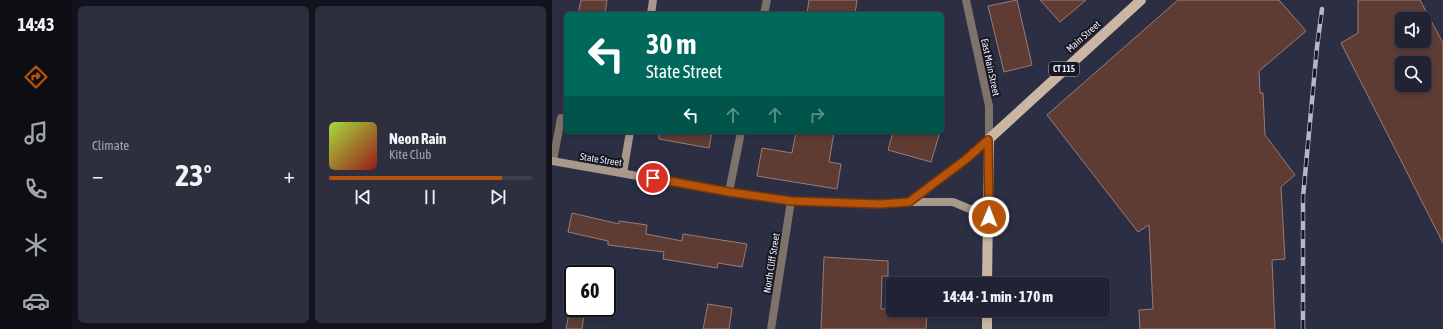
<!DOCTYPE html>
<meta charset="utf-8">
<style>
:root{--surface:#212233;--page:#2d2f3f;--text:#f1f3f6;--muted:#a2a4ac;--line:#3e3f4e;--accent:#b45309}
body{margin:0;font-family:"Asap Condensed",sans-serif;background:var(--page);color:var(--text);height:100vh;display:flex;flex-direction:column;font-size:15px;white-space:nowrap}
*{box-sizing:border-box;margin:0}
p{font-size:13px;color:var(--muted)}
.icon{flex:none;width:22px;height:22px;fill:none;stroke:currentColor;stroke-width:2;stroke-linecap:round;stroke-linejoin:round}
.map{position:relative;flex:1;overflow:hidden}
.side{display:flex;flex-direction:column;gap:6px;padding:6px;background:#12131c;width:480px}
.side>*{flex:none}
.guide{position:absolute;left:12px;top:12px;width:380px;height:122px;border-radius:6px;box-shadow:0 2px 6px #0003,0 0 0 1px var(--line);background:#00695c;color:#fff;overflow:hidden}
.buttons{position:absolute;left:843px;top:12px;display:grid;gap:8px}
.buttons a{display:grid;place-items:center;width:36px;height:36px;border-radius:6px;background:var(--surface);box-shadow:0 2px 6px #0003,0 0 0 1px var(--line);font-size:20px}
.speed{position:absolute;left:12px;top:265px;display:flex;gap:8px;font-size:20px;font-weight:700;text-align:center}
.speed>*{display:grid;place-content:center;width:52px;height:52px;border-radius:50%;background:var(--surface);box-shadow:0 2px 6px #0003,0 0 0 1px var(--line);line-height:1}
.speed .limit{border:2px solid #111;border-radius:6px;background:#fff;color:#111}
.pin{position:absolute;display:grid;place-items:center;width:34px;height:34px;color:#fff;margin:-17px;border:2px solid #fff;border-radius:50%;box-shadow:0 1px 4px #0007}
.me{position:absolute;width:44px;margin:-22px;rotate:1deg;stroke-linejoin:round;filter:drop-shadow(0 0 3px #0008)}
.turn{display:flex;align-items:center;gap:14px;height:84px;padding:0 16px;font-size:18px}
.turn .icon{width:52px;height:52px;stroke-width:2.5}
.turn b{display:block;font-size:28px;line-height:34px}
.lanes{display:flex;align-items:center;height:38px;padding:0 16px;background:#0003;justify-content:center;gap:20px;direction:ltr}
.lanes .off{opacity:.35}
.big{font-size:30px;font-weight:700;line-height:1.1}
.side .widget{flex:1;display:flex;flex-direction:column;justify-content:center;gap:6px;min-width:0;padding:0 14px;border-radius:6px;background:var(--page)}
.song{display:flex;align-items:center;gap:12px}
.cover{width:48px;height:48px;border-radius:6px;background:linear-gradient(135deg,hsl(80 70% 55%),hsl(0 70% 35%))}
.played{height:4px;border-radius:2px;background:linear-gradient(90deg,var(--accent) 85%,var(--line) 85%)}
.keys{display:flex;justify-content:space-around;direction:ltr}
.heat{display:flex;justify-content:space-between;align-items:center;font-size:22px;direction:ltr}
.side .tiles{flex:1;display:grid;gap:6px;grid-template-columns:repeat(2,1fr)}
.trip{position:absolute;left:334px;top:277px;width:224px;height:40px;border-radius:6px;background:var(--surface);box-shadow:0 2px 6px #0003,0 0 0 1px var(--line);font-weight:700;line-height:40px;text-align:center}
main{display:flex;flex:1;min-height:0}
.tab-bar{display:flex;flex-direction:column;width:72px;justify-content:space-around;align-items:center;background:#0d0e14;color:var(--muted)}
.tab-bar .icon{width:28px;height:28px}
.tab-bar .on{color:var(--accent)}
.tab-bar b{font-size:18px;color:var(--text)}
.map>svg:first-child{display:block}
</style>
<main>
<nav class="tab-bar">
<b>14:43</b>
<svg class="icon on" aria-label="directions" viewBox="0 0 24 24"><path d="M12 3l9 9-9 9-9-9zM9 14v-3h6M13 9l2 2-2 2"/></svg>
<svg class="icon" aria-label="music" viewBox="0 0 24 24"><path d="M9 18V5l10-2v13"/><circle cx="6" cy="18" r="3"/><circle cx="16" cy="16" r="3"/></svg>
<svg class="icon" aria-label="phone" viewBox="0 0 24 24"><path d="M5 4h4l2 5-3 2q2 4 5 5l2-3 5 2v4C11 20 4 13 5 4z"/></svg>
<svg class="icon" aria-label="climate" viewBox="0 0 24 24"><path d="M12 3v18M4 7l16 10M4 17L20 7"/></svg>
<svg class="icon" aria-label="car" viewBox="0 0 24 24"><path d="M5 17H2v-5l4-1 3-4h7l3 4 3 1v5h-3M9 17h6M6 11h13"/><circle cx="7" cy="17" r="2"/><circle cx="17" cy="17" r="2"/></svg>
</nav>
<section class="side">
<div class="tiles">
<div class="widget"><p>Climate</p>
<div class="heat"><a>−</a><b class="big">23°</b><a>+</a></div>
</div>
<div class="widget">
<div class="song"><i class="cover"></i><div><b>Neon Rain</b><p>Kite Club</p></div></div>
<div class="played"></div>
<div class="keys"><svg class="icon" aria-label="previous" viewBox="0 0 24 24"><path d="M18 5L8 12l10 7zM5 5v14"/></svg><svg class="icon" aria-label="pause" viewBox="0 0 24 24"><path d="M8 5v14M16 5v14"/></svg><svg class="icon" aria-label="next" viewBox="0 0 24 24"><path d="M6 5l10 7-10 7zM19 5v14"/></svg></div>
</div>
</div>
</section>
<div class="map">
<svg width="891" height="329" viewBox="0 0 891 329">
<rect width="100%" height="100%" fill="#2c2e44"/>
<g fill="#5e3c34" stroke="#9b7c74" fill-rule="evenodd">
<path d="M29 0H55L53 14H26Z"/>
<path d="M257 0H305L303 14H255Z"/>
<path d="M465 0 480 65 452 72 436 6Z"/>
<path d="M488 0H534L508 22Z"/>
<path d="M626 0H727L754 31 707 71 708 93H711L713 135 743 175 729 187 733 259 720 260 723 329H588L587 310 601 309 597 225 586 232 495 115Z"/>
<path d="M806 0H868L891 43V243L789 43 806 33ZM850 19H872V41H850ZM850 63H872V85H850Z"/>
<path d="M107 132H160L157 148 107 139Z"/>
<path d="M244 132H282L277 162 289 164 285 189 205 176 210 148 240 153Z"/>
<path d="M341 132H388L379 162 336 150Z"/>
<path d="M20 213 67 224V221L95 225 94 234 130 241 131 234 195 244 190 267 166 263 165 268 111 259 112 252 56 245V241L16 232Z"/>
<path d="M272 257 336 261V276H330L329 309 375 311 374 329H269Z"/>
<path d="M156 304 180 308 177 329H151Z"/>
<path d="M18 308H33L30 329H14Z"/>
</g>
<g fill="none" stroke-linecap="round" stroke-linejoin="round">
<path stroke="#7d736b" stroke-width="8" d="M1 161 9 118H14"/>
<g stroke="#7d736b" stroke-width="8">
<path d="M414 0 437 106V139"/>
<path d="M212 14 215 0"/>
<path d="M177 192 189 132"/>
<path d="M219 329 239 201"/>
</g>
<g stroke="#a9998b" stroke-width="8">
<path d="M99 14 101 0"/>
<path d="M0 161 177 192 239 201 328 204 357 202 413 160 437 139"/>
<path d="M71 173 78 132"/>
<path d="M357 202H401L437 217"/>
</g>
<g stroke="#cbb6a4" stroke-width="10">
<path d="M435 284 437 139 589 0"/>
<path d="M435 329V310"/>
</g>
<g stroke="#b6b8c9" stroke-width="4.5">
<path id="rail" d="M751 329V197L765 47 770 9"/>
</g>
<use href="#rail" stroke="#161721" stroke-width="3" stroke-dasharray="9" stroke-linecap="butt"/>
</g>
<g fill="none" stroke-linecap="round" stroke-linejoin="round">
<g stroke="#753606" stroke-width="10">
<path id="route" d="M101 178 177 192 239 201 328 204 357 202 413 160 436 140 437 217"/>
</g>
<use href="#route" stroke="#b45309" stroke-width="7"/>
</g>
<g text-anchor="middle" stroke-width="4" stroke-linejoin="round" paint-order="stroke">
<rect fill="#161721" stroke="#a9abb8" stroke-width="1" x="497" y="62" width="30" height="14" rx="3"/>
<g font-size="9" font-weight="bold" fill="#e8eaf9">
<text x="512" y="72">CT 115</text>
</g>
<g font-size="10" fill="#e8eaf9" stroke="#161721">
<text transform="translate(531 36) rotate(-42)" y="4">Main Street</text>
<text transform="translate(439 67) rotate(78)" y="4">East Main Street</text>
<text transform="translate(49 159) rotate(9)" y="4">State Street</text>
<text transform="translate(219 263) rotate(-81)" y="4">North Cliff Street</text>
</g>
</g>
</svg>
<div class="buttons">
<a><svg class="icon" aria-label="sound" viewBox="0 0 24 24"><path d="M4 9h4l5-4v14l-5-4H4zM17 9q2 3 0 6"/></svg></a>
<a><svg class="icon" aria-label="search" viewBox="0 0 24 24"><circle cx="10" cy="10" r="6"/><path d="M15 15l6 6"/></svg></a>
</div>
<div class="speed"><div class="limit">60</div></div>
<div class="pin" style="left:101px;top:178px;background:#d93025"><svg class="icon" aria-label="arrive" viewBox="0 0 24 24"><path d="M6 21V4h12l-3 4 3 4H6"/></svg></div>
<svg class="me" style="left:437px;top:217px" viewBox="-20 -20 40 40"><circle r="17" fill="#b45309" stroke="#fff" stroke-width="3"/><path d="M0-11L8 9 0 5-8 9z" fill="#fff"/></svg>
<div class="trip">14:44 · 1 min · 170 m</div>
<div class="guide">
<div class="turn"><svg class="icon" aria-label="left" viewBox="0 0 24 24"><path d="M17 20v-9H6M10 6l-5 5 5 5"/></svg><div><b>30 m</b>State Street</div></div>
<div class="lanes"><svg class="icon" aria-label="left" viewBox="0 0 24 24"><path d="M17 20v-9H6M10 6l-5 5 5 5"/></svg><svg class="icon off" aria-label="ahead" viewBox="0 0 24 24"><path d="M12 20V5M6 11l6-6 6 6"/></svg><svg class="icon off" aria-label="ahead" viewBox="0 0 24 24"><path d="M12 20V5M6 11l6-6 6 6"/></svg><svg class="icon off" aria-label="right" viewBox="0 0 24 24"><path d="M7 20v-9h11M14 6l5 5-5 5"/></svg></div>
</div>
</div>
</main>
